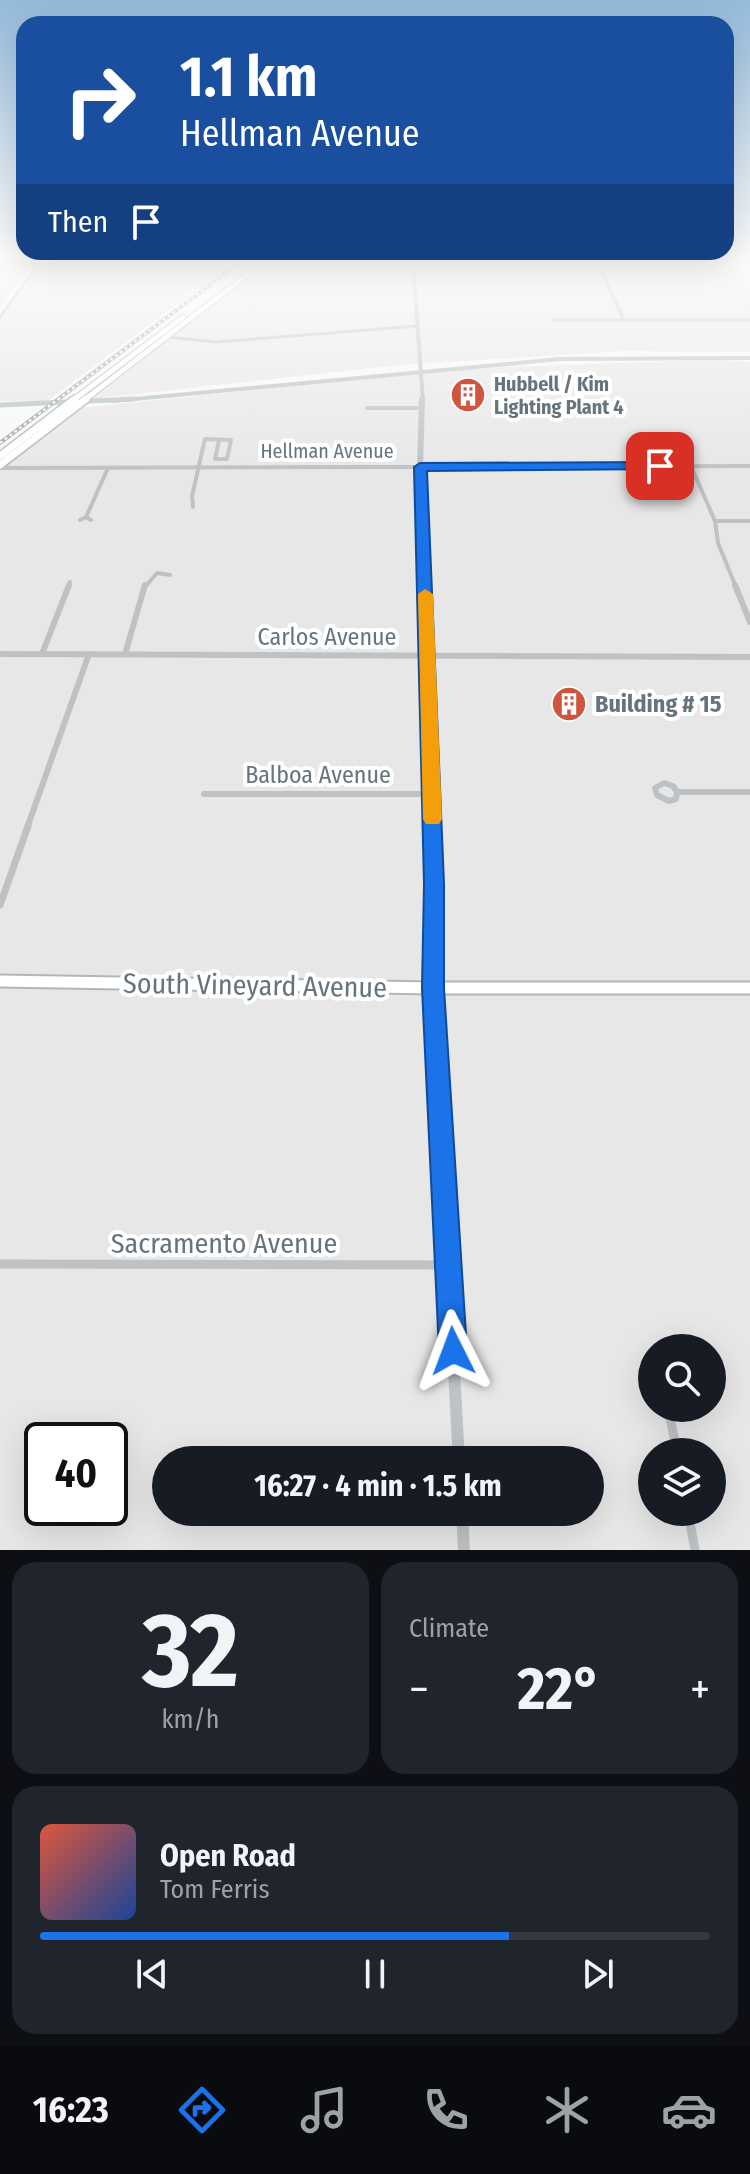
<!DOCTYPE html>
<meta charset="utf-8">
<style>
:root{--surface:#171b24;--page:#20242c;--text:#f1f3f6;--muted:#9ea1a6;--line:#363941;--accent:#1a73e8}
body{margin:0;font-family:"Fira Sans Condensed",sans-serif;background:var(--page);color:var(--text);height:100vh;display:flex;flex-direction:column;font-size:30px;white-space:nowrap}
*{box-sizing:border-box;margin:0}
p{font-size:26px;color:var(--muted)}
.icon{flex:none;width:44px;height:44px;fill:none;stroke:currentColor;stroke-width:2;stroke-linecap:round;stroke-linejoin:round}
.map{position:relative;height:1550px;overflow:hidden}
.panel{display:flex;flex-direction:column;gap:12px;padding:12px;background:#0d0f14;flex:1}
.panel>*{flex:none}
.guide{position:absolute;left:16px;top:16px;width:718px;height:244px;border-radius:24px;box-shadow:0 8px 32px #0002;background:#1a4fa0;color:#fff;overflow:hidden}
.tools{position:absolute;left:638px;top:1334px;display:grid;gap:16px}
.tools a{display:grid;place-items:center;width:88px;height:88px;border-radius:50%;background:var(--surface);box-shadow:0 8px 32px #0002;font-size:40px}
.speed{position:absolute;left:24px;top:1422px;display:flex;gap:16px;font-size:40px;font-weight:700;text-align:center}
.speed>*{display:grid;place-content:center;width:104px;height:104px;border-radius:50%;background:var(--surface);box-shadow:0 8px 32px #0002;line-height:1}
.speed .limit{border:4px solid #111;border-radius:12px;background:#fff;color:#111}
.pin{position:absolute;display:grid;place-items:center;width:68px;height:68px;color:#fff;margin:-34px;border-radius:16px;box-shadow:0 4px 12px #0006}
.me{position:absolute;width:88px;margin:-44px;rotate:357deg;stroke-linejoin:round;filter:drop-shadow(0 0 6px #0008)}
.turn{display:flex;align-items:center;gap:28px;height:168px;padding:0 32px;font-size:36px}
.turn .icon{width:104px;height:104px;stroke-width:2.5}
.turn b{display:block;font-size:56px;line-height:68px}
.then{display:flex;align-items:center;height:76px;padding:0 32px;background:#0003;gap:16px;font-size:30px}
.big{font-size:60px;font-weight:700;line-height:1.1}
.panel .tile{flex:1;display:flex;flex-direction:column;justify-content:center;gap:12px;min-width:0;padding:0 28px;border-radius:24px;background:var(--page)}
.panel .dial{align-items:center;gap:0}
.dial b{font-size:104px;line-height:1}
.song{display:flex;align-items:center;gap:24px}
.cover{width:96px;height:96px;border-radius:12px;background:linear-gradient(135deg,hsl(10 70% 55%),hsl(220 70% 35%))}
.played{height:8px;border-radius:4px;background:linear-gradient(90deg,var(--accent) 70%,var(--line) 70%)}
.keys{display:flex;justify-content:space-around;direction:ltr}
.heat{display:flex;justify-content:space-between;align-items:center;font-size:44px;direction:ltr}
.panel .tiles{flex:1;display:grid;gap:12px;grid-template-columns:1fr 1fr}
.tile:last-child{grid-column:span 2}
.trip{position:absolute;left:152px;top:1446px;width:452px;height:80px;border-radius:40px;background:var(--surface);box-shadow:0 8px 32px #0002;font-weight:700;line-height:80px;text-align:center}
.menu{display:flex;height:128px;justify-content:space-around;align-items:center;background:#090b0e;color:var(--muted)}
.menu .icon{width:56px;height:56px}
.menu .on{color:var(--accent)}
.menu b{font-size:36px;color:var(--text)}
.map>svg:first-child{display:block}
</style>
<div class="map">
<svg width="750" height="1550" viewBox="0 0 750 1550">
<rect width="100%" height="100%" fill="#f8f8f6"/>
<g fill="#e6e7e6" fill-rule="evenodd">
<path d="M273 257H750V352L623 351 399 365 89 399 265 265 481 264 479 259H270Z"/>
<path d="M32 264V265L0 308V265Z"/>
<path d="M42 265H230L47 401H0V320Z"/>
<path d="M708 360 750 362V1550H0V470L80 408 453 369ZM652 1348H712V1408H652ZM42 1440H110V1508H42ZM652 1452H712V1512H652ZM166 1460H590V1512H166Z"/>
</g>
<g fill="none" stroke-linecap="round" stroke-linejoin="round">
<path stroke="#b7c2c5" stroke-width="4" d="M113 401 560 359 750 358"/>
<path stroke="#b7c2c5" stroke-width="5" d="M0 405 134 399"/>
<g stroke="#b0b6ba" stroke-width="7">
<path id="secondary-far1" d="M39 263 750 264"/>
</g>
<g stroke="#b0b6ba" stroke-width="15">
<path id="secondary" d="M0 981 433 988H750"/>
</g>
<g stroke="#b0b5b8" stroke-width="7">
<g id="primary-far1">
<path d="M72 401 183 317"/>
<path d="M83 401 270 257"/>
</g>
</g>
<g stroke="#b0b5b8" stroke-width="10">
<g id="primary">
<path d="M0 456 75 399"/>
<path d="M0 465 86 399"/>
</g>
</g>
<g stroke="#bec2c5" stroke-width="3">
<path d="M0 263H39"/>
<path d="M0 317 39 263"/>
<path d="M554 320H750"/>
<path d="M167 337 217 342 417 326"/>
</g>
<g stroke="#bec2c5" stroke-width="4">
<path d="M367 408H423"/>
<path d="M691 466 715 521 718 543 736 587"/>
<path d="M0 468 750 466"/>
<path d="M193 507 192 496 205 439 231 440 227 459H215L219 440"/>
<path d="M86 517 108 468"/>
<path d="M80 520 86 517 91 520"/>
<path d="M715 521H750"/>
<path d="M68 587 70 582"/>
<path d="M145 587 157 573 170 575"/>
</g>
<g stroke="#bec2c5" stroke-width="6">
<path d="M735 585 750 622"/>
<path d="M0 654 750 657"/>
<path d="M42 654 69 585"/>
<path d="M125 654 145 585"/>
<path d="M664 783 673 786 677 792 676 799 669 801 657 795 655 788Z"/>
<path d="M677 792H750"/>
<path d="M204 794H432"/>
<path d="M27 828 89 654"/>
</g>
<path stroke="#bec2c5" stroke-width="7" d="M0 905 28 826"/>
<g stroke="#bec2c5" stroke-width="9">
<path d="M0 1264 448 1265"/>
<path d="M668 1408 677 1452"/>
<path d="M688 1512 695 1550"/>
</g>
<g stroke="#bec2c5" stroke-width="4">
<path d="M595 257 624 320"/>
<path d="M413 263 423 401"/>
</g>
<path stroke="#bec2c5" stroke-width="6" d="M422 399 420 467 424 587"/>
<path stroke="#bec2c5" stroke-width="7" d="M424 585 432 828"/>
<path stroke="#bec2c5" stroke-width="10" d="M432 826 433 988 442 1142"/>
<g stroke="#bec2c5" stroke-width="12">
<path d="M441 1140 459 1460"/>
<path d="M462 1512 464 1550"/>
</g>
<use href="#secondary-far1" stroke="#fff" stroke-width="5"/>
<use href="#secondary" stroke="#fff" stroke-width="11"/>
<use href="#primary-far1" stroke="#fff" stroke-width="5"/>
<use href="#primary" stroke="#fff" stroke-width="7"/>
<g stroke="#a0a7ab" stroke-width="4">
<path id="rail" d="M0 443 247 257"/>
</g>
<use href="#rail" stroke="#fff" stroke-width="2" stroke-dasharray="3" stroke-linecap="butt"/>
</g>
<linearGradient id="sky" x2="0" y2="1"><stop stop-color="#94bada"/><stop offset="0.54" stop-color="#fcfcfb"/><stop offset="1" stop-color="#fcfcfb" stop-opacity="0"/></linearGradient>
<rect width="750" height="474" fill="url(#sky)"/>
<path fill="#1a73e8" stroke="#114b97" stroke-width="2" d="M660 462 664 464V469L427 471 444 884V988L467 1351 463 1361 453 1366 443 1361 439 1351 422 988 424 884 414 467 420 463Z"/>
<path fill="#f59e0b" d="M425 589 433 594 442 819 439 824H426L423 819 418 594Z"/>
<defs>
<g id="building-disc" transform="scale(1.8)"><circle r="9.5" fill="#cf553f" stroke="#fff"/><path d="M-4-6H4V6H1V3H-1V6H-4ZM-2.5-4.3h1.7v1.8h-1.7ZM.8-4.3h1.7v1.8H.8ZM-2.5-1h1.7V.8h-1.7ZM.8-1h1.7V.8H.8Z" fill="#fff"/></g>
</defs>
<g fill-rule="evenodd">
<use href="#building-disc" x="468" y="395"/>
<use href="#building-disc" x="569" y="704"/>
</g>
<g text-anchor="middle" stroke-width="8" stroke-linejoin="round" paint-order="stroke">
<g font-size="20" font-weight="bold" fill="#66757d" stroke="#fff" text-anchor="start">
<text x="494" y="391">Hubbell / Kim<tspan x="494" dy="23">Lighting Plant 4</tspan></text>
</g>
<g font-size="20" fill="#66757d" stroke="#fff">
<text x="327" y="458">Hellman Avenue</text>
</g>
<g font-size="24" fill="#66757d" stroke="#fff">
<text x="327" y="645">Carlos Avenue</text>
<text x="318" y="783">Balboa Avenue</text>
</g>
<g font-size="24" font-weight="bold" fill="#66757d" stroke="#fff" text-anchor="start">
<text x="595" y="712">Building # 15</text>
</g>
<g font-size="28" fill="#66757d" stroke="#fff">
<text transform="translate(255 985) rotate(1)" y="10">South Vineyard Avenue</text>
<text x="224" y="1253">Sacramento Avenue</text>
</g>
</g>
</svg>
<div class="tools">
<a><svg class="icon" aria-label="search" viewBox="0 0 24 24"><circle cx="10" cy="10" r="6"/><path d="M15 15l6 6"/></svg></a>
<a><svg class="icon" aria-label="layers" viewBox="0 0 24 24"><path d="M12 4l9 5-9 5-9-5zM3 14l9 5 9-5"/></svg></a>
</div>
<div class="speed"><div class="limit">40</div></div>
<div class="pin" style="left:660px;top:466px;background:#d93025"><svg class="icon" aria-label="arrive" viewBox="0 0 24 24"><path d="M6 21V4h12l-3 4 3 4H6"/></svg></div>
<svg class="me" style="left:453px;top:1351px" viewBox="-20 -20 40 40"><path d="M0-17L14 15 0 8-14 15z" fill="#1a73e8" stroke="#fff" stroke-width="4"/></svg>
<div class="trip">16:27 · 4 min · 1.5 km</div>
<div class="guide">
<div class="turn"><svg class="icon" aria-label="right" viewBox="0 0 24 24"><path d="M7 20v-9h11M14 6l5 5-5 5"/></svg><div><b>1.1 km</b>Hellman Avenue</div></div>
<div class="then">Then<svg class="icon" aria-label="arrive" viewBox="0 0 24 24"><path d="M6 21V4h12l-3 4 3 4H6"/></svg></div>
</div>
</div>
<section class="panel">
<div class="tiles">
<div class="tile dial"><b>32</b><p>km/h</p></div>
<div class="tile"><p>Climate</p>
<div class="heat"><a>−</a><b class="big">22°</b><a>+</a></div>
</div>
<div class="tile">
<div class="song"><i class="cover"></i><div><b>Open Road</b><p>Tom Ferris</p></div></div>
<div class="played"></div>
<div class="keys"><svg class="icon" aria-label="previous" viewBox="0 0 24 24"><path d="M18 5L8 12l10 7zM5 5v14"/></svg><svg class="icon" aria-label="pause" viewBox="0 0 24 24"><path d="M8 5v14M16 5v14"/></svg><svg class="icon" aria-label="next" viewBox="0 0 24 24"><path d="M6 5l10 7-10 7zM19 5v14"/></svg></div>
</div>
</div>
</section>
<nav class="menu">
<b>16:23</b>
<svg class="icon on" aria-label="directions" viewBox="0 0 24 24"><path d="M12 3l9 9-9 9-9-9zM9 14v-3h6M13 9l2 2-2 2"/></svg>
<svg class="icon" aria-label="music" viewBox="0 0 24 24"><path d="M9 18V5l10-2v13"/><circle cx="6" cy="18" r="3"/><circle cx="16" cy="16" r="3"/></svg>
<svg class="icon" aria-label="phone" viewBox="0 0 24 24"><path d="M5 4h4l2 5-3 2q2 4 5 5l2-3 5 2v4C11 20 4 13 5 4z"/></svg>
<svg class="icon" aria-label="climate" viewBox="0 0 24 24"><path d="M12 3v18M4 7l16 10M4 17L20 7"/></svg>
<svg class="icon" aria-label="car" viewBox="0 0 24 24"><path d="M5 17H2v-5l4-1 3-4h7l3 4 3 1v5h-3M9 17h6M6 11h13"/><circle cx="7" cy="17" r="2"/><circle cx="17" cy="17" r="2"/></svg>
</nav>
